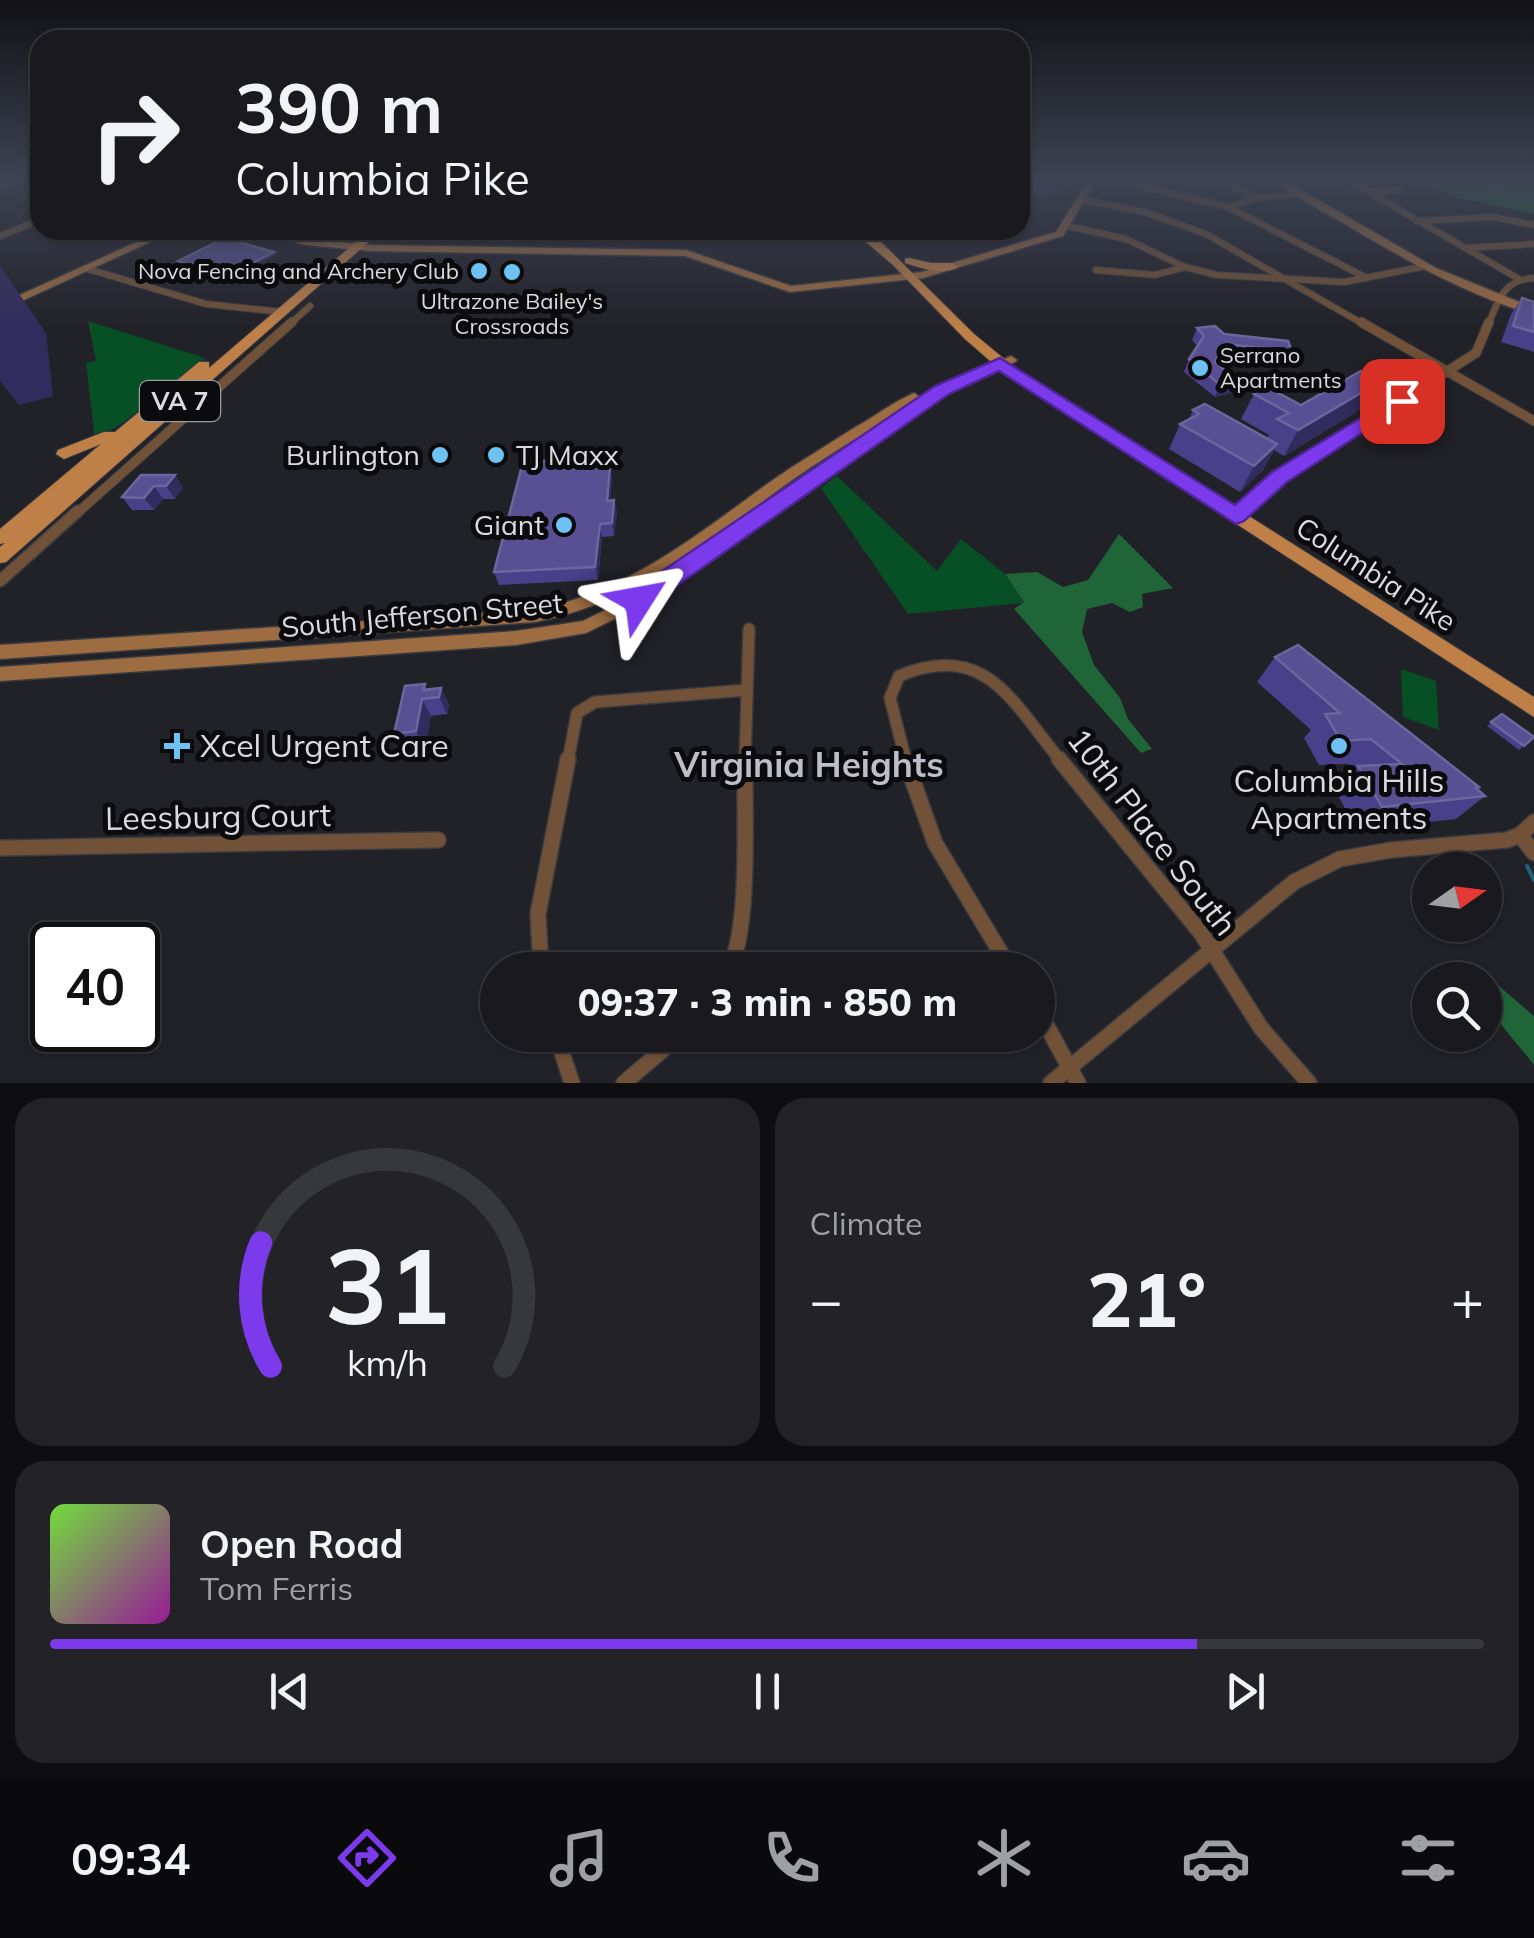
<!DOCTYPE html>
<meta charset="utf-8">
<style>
:root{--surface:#19191e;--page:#222227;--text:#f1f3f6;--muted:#9fa0a4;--line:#37383c;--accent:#7c3aed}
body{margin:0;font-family:Mulish,sans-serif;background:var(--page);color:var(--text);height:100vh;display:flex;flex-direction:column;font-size:38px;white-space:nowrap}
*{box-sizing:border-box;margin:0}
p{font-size:32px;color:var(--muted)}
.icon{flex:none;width:55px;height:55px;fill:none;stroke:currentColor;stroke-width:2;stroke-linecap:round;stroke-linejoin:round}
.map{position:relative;height:1083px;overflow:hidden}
.sheet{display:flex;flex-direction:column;gap:15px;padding:15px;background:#0e0e10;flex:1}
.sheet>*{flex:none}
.guide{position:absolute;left:30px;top:30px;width:1000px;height:210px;border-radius:30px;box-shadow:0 2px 8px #0004,0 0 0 2px var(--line);background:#19191e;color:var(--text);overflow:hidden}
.needle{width:65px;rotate:76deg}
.tools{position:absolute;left:1412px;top:852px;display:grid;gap:20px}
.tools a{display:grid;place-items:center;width:90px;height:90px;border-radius:50%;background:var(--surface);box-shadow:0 2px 8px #0004,0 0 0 2px var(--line);font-size:50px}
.speed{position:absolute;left:30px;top:922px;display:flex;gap:20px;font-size:50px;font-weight:700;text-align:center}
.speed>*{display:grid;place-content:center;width:130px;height:130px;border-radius:50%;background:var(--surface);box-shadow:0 2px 8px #0004,0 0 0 2px var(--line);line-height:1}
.speed .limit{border:5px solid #111;border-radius:15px;background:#fff;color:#111}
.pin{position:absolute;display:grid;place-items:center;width:85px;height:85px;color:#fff;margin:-42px;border-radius:20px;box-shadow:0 5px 15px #0006}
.me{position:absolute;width:110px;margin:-55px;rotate:56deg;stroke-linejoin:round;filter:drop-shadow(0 0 8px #0008)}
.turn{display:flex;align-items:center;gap:35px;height:210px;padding:0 40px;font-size:45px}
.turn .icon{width:130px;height:130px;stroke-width:2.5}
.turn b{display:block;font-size:70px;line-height:85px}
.big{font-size:75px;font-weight:800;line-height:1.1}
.sheet .tile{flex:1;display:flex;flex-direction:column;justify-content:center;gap:15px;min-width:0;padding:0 35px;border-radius:30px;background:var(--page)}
.sheet .dial{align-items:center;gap:0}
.dial svg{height:260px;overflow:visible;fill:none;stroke:var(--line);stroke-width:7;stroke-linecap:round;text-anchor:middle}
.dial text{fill:var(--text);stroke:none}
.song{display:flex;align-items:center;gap:30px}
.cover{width:120px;height:120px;border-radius:15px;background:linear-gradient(135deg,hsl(100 70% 55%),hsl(300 70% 35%))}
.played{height:10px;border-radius:5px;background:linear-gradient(90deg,var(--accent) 80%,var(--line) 80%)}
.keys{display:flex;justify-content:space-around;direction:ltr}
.heat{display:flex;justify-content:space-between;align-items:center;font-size:55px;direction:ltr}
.sheet .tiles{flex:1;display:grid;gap:15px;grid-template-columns:1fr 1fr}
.tile:last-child{grid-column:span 2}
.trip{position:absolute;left:480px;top:952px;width:575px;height:100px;border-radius:50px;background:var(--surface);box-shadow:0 2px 8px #0004,0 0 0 2px var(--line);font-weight:800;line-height:100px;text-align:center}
.menu{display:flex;height:160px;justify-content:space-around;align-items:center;background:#0a0a0c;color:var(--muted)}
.menu .icon{width:70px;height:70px}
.menu .active{color:var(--accent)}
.menu b{font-size:45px;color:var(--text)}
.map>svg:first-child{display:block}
</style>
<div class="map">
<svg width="1534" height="1083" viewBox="0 0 1534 1083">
<rect width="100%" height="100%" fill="#212128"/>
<g fill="#075025">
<path d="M88 321 205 358 124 422 95 440 86 363 96 361Z"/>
<path d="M837 476 937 571 961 539 1005 574 1024 603 908 614 821 488Z"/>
<path d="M1401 669 1436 681 1439 730 1403 717Z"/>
</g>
<g fill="#206538">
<path d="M1409 179H1534V214L1460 198Z"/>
<path d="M1119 534 1173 588 1142 594 1143 607 1130 612 1112 603 1087 609 1082 632 1094 665 1120 698 1128 719 1152 749 1141 753 1014 609 1024 602 1005 574 1037 572 1063 587 1088 580Z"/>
<path d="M1485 974 1534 1016V1065C1513 1037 1477 1005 1485 974Z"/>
</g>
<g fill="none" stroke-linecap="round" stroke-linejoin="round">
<path stroke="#20617a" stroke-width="2.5" d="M1465 179 1534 200"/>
<path stroke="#20617a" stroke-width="4" d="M1527 866 1534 880"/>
<g stroke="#3b3b42" stroke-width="8">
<g id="street-far3">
<path d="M1070 179 1089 186"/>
<path d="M1112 179 1228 207 1367 278"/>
<path d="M1219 179 1255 198"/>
<path d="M1346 179 1519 279"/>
<path d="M0 186 18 179"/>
<path d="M1370 192 1399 190"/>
<path d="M1082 200 1145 212 1206 234 1365 325"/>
<path d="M1229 207 1256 198 1301 194"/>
<path d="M1417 221 1493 217 1534 225"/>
<path d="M1068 226 1126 239 1185 267 1217 275 1344 282 1421 267"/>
<path d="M0 236 40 220"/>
<path d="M1466 248 1534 244"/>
<path d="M88 269 206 304 283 312"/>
<path d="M1096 270 1155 275 1185 267"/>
<path d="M289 325 310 306"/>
<path d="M1488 325C1499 299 1503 280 1534 278"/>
</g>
</g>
<g stroke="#3b3b42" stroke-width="11">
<g id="street-far2">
<path d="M1361 322 1534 421"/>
<path d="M76 514 292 322"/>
<path d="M1238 514 1280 477 1476 353 1489 322"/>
</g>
</g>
<g stroke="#3b3b42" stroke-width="14">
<g id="street-far1">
<path d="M1236 516 1241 511"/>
<path d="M0 581 78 511"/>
<path d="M568 761 577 713 595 702 747 690"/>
<path d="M745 761 749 629"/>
<path d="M906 761 890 698 899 676C986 640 1012 702 1061 761"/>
</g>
</g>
<g stroke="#3b3b42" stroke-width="18">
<g id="street">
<path d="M905 759 935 843 1011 970"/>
<path d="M1059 759 1201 933 1261 1028 1309 1083"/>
<path d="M1520 835 1534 853"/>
<path d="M0 848 438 840"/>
<path d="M541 970 538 914 568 759"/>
<path d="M729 970C751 926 744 811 745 759"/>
<path d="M1038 1010 1078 1083"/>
<path d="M556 1035 572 1083"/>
<path d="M624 1083 680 1035"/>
<path d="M1051 1083 1294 882 1340 859 1391 850 1507 840 1520 835 1534 822"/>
</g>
</g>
<g stroke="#3b3b42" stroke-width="3">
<g id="secondary">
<path d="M1089 179H1097L1063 236 923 278 790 292 685 256 371 251 307 245 250 230H267L307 239 371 245 686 250 791 286 922 272 1056 232Z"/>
<path d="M1272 179H1282L1436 268 1534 308V315C1467 295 1405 260 1345 224 1320 210 1294 196 1272 179Z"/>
<path d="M163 230H176L0 311V304Z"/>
<path d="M1011 356 1017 360 1015 362 946 393 645 604 586 633 516 645 0 681V667L516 631 583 621 633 596 938 387Z"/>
<path d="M914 393 920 397 918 400C878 426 835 450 795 478 707 540 645 600 535 622L0 659V645L535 610C629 591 694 537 770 482 797 463 826 446 854 428 874 417 893 402 914 393Z"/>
</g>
</g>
<g stroke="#3b3b42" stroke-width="2">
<g id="primary">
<path d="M370 230H382L6 562 0 563V547L5 543 0 544V529L101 444 64 459 56 454 58 450 104 432H115L199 362H209V368L132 434Z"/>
<path d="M852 230H864L882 243 974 334 1014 367 1534 697V717L1004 373 965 339 893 265Z"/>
<path d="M909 258 931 263H952L958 267C942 276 922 268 905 263V259Z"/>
</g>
</g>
<use href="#street-far3" stroke="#715238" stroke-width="6"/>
<use href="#street-far2" stroke="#715238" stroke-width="9"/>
<use href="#street-far1" stroke="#715238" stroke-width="11"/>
<use href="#street" stroke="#715238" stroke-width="15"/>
<use href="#secondary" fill="#9d6c41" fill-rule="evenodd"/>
<use href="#primary" fill="#bf8048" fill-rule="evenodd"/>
</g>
<g fill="#484089">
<path d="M1029 179H1064L1060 192 1046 196 1026 193Z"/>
<path d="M275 255 236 276 198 266 191 269 180 265 178 261Z"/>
<path d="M1522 298 1534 302V352L1501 342 1511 314Z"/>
<path d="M1197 328 1224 334 1292 351 1286 364 1220 356 1216 363 1238 381 1232 393 1215 397 1184 372 1189 359 1197 346 1192 340Z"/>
<path d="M1381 381 1366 406 1284 456 1274 450 1263 470 1240 492 1169 449 1180 424 1189 419 1193 410 1267 438 1269 435 1241 419 1254 394 1301 405Z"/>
<path d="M610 467 612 480 610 500H614L617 513 614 536 602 537 598 580 499 585 494 572 566 469Z"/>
<path d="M175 475 183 488 175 499H163L154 510H132L122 497Z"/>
<path d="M1275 657 1479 787 1477 789 1485 796 1456 819 1357 830 1335 790 1355 769 1348 764 1319 765 1304 738 1311 730 1257 682Z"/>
<path d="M425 684 427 690 441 688 449 705 447 714 431 716 425 748 404 750 394 734Z"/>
<path d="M1502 714 1534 737 1519 750 1487 726Z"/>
</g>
<g fill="#322c5e">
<path d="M1061 179H1064L1060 192 1046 196 1049 182Z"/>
<path d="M274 252 275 255 236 276 235 272Z"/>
<path d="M0 266 46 333 53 396 19 405 0 381Z"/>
<path d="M1238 381 1232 393 1215 397 1220 385Z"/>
<path d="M1381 381 1366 406 1284 456 1298 430Z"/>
<path d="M1277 444 1263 470 1240 492 1254 466Z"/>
<path d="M610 467 612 480 609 513 607 501Z"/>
<path d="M175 475 183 488 175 499 166 486Z"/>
<path d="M154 486 163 499 154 510 144 498Z"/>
<path d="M614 500 617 513 614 536 612 523Z"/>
<path d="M600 524 602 537 598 580 595 567Z"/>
<path d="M441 688 449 705 447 714 439 697Z"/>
<path d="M422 699 431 716 425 748 416 731Z"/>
</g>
<g fill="#585092" stroke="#6c669e" stroke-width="2.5">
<path d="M1030 179H1061L1049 182Z"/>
<path d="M225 238 274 252 235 272 196 262 189 265 178 261Z"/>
<path d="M1522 298 1534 302V332L1513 326Z"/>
<path d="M1215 326 1224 334 1288 341 1292 351 1225 344 1215 362 1238 381 1220 385 1189 359 1204 336 1197 328Z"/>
<path d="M1361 371 1381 381 1298 430 1277 419 1289 413 1254 394 1267 387 1301 405Z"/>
<path d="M1205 404 1277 444 1254 466 1180 424 1199 414 1193 410Z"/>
<path d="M564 460 562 469 610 467 607 501 614 500 612 523 600 524 595 567 494 572 523 462Z"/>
<path d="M141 475H175L166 486H154L144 498 122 497Z"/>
<path d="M1298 645 1479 787 1476 788 1485 796 1382 807 1358 766 1402 764 1371 739 1341 741 1325 714 1340 713 1275 657Z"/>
<path d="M425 684 423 690 441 688 439 697 422 699 416 731 394 734 405 686Z"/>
<path d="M1502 714 1534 737 1524 746 1491 722Z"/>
</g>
<linearGradient id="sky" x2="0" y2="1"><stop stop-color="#121216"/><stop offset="0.54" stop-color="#3d4353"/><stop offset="1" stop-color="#3d4353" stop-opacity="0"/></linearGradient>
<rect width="1534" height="330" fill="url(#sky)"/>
<path fill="#7c3aed" stroke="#51269a" stroke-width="2.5" d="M1000 358 1235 505 1272 472 1395 397 1402 396 1411 401 1287 482 1244 521 1236 524 999 371 949 394 648 606H630L627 600 630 593 935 386Z"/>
<g fill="#6ec2f3" stroke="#0b0b0e" stroke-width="4">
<circle cx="479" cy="271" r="10"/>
<circle cx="512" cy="272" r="10"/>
<circle cx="1200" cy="368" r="10"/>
<circle cx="440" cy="455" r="10"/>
<circle cx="496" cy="455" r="10"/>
<circle cx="564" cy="525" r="10"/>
<path d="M172 731h10v10h10v10h-10v10h-10v-10h-10v-10h10z"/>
<circle cx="1339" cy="746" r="10"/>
</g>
<g text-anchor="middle" stroke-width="10" stroke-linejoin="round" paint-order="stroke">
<g font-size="22" fill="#dadadf" stroke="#0b0b0e" text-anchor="end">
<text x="459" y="279">Nova Fencing and Archery Club</text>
<text x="512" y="309" text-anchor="middle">Ultrazone Bailey's<tspan x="512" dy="25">Crossroads</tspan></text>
<text x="1220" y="363" text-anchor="start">Serrano<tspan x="1220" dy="25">Apartments</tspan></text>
</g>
<rect fill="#0b0b0e" stroke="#9c9ca0" stroke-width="2.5" x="140" y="381" width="80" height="40" rx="8"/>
<g font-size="25" font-weight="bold" fill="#dadadf">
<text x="180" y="410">VA 7</text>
</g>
<g font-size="28" fill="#dadadf" stroke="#0b0b0e" text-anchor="end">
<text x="420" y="465">Burlington</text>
<text x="516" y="465" text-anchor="start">TJ Maxx</text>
<text x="544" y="535">Giant</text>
</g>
<g font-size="28" fill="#dadadf" stroke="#0b0b0e">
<text transform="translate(1376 574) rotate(33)" y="10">Columbia Pike</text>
<text transform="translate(422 615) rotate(-5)" y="10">South Jefferson Street</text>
</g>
<g font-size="32" fill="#dadadf" stroke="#0b0b0e" text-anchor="start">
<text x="200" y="757">Xcel Urgent Care</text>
<text x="1339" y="792" text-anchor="middle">Columbia Hills<tspan x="1339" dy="37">Apartments</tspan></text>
</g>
<g font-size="32" fill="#dadadf" stroke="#0b0b0e">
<text transform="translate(218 817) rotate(-1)" y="11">Leesburg Court</text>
<text transform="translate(1152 832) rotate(52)" y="11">10th Place South</text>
</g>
<g font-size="35" font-weight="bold" fill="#bebec8" stroke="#0b0b0e">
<text x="809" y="777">Virginia Heights</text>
</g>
</g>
</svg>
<div class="tools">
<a><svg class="needle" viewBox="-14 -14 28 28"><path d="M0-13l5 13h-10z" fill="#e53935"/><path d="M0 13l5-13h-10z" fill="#9fa0a4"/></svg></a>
<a><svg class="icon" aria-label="search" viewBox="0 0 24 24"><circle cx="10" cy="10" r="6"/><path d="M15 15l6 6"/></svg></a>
</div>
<div class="speed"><div class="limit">40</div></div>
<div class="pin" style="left:1402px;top:401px;background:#d93025"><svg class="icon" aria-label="arrive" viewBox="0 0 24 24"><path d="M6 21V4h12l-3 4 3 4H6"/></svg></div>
<svg class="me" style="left:639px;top:600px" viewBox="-20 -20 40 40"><path d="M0-17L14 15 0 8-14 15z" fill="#7c3aed" stroke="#fff" stroke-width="4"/></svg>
<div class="trip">09:37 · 3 min · 850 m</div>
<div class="guide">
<div class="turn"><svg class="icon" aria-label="right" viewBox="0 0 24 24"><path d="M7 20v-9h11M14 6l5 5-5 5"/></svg><div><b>390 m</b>Columbia Pike</div></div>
</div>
</div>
<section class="sheet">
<div class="tiles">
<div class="tile dial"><svg viewBox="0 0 100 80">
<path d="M14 69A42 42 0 1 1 86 69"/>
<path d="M14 69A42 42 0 0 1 11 31" stroke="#7c3aed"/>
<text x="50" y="56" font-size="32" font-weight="700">31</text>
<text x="50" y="72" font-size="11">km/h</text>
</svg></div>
<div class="tile"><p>Climate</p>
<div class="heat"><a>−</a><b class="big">21°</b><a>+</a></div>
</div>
<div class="tile">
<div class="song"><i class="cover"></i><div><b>Open Road</b><p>Tom Ferris</p></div></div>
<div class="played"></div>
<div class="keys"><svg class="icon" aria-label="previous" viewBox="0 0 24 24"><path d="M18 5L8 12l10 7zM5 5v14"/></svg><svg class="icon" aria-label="pause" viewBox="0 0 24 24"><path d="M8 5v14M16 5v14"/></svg><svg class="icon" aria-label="next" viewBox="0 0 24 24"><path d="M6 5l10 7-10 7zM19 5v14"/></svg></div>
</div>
</div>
</section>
<nav class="menu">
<b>09:34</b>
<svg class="icon active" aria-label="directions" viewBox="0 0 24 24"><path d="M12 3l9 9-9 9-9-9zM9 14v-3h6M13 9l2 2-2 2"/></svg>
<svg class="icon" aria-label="music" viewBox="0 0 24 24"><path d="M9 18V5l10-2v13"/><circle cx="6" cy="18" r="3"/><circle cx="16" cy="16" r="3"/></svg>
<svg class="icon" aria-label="phone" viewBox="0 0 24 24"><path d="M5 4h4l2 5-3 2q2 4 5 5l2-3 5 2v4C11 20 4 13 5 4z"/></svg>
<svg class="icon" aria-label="climate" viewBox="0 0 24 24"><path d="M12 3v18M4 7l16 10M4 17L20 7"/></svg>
<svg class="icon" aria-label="car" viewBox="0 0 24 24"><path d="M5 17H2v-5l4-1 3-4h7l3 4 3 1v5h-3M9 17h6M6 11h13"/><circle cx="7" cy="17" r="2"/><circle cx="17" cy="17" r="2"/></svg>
<svg class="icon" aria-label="filters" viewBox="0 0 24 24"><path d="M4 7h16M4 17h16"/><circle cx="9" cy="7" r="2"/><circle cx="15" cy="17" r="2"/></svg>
</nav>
